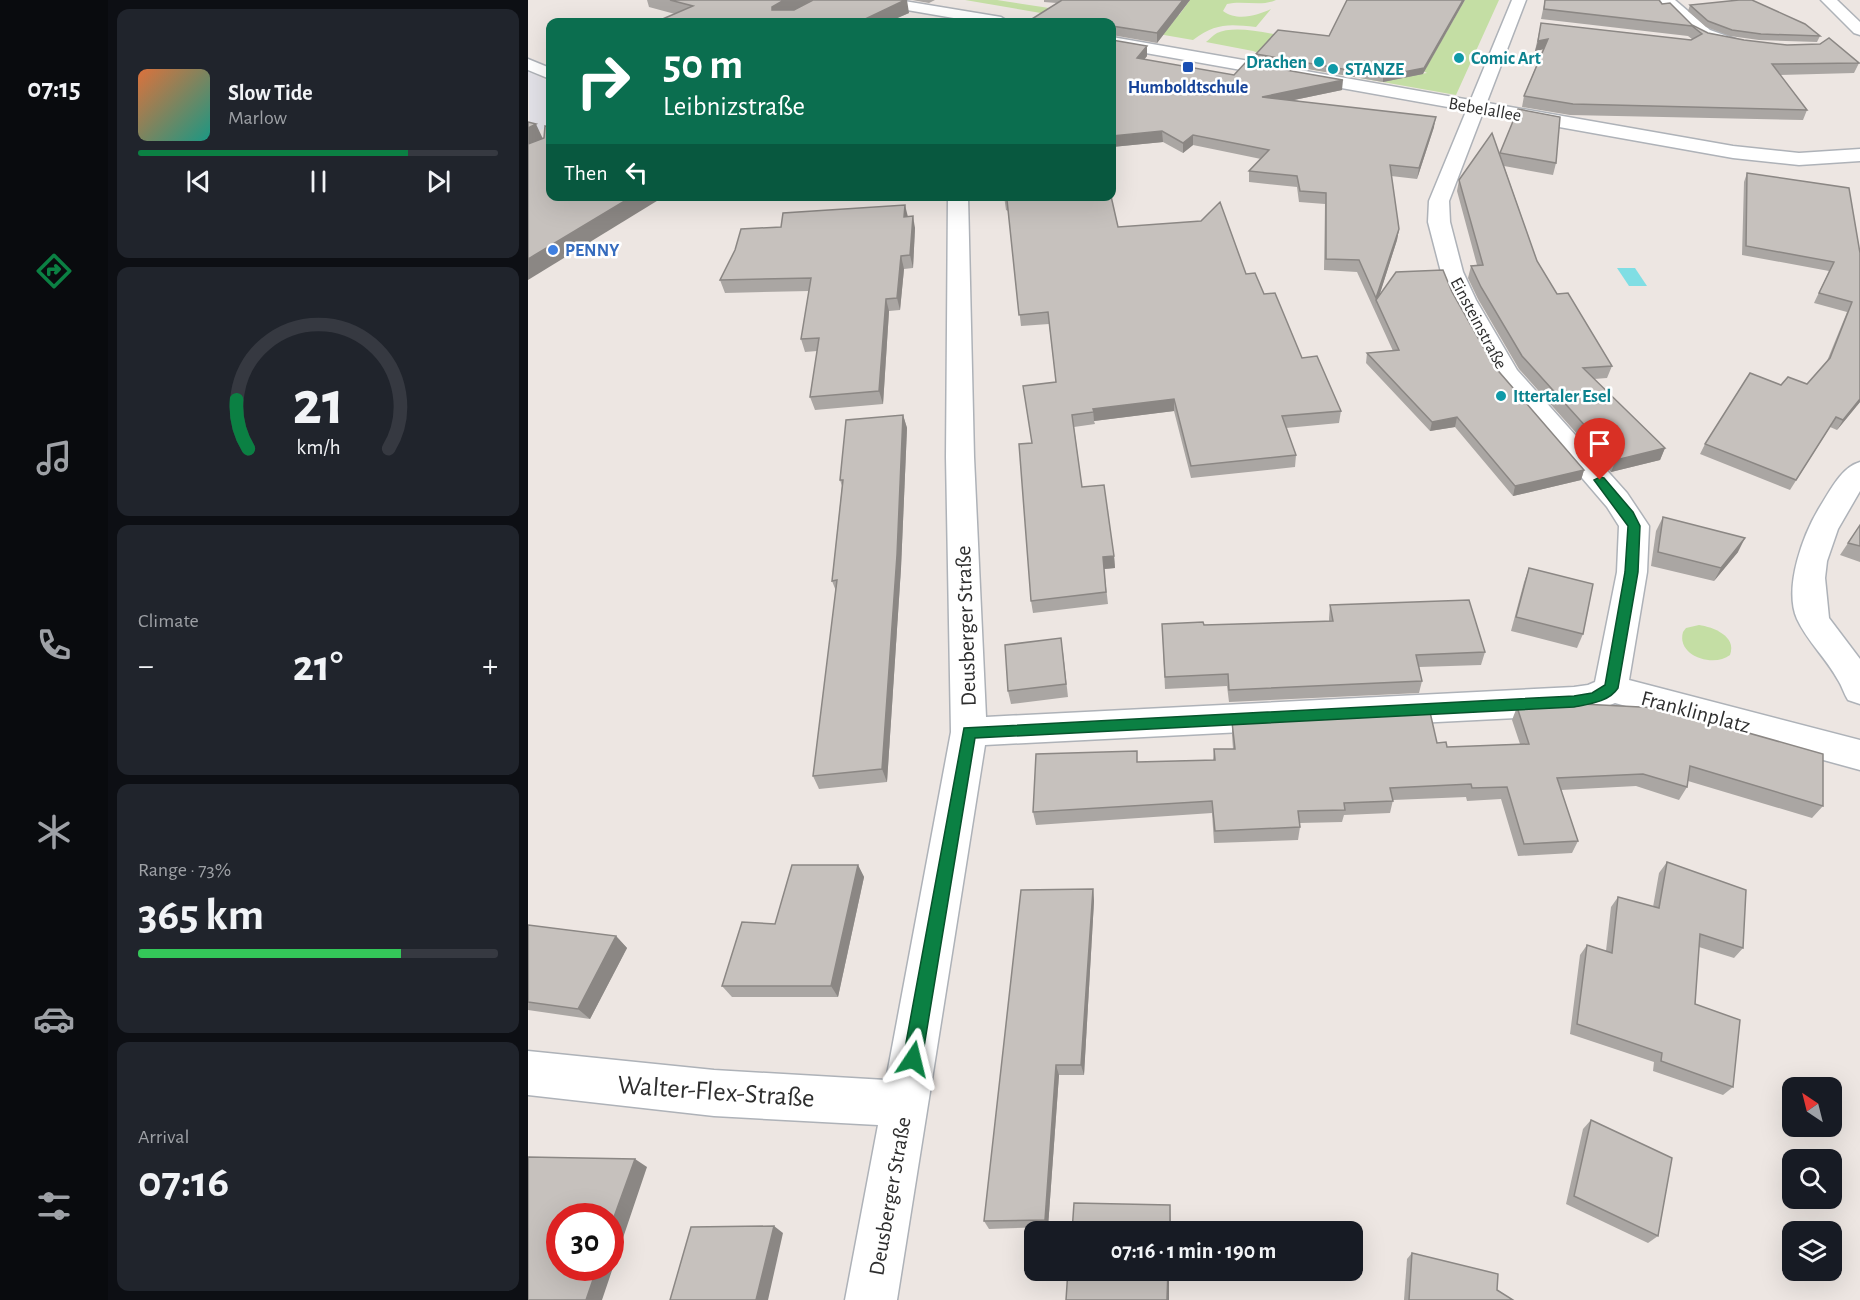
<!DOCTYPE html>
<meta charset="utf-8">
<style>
:root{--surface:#171b24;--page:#20242c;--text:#f1f3f6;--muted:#9ea1a6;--line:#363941;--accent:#0b8043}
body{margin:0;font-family:"Alegreya Sans",sans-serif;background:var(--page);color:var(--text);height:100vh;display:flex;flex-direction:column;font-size:22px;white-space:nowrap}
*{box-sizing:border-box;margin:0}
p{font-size:20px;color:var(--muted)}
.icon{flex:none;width:33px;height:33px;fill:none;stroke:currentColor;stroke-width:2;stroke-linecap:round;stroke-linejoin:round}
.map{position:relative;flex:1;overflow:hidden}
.panel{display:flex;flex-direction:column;gap:9px;padding:9px;background:#0d0f14;width:420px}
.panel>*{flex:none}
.hud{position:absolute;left:18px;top:18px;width:570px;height:183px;border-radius:12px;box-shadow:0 6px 24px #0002;background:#0b6e4f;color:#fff;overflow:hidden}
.needle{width:39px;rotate:325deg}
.tools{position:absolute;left:1254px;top:1077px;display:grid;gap:12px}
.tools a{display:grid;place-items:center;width:60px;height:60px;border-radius:12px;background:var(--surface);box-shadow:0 6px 24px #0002;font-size:30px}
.speed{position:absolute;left:18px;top:1203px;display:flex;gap:12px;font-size:30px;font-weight:700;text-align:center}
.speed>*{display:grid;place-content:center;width:78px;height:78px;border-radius:50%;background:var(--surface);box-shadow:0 6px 24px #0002;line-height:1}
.speed .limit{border:9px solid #d22;background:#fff;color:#111}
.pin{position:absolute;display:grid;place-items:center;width:51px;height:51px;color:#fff;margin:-62px -26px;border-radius:50% 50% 50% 0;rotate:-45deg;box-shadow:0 0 6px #0007}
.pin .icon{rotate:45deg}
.me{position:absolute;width:66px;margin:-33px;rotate:10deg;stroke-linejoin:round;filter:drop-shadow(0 0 4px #0008)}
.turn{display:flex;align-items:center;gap:21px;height:126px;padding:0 18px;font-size:27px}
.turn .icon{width:78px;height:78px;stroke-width:2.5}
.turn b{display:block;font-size:42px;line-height:51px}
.then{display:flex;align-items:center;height:57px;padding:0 18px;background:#0003;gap:12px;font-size:22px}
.big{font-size:45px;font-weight:600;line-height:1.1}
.panel .tile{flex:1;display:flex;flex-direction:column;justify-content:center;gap:9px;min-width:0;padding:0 21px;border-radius:12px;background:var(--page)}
.panel .dial{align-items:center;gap:0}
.dial svg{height:156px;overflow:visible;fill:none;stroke:var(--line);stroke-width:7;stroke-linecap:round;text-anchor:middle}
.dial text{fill:var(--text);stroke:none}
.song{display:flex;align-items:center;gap:18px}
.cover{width:72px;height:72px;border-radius:9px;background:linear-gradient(135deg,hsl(20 70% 55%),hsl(170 70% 35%))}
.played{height:6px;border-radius:3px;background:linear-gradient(90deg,var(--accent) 75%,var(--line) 75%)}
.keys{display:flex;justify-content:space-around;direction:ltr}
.heat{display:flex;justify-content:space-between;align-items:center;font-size:33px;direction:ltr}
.charge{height:9px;border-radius:4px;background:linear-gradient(90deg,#34c759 73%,var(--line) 0)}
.trip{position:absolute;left:496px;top:1221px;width:339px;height:60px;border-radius:12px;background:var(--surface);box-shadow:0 6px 24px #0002;font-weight:600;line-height:60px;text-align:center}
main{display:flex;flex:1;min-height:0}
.tab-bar{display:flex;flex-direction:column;width:108px;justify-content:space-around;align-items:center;background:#090b0e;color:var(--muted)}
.tab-bar .icon{width:42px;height:42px}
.tab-bar .on{color:var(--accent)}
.tab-bar b{font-size:27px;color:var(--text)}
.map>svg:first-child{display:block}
</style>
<main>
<nav class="tab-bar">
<b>07:15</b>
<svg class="icon on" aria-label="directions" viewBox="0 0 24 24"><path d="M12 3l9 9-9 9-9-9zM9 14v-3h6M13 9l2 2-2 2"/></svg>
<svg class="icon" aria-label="music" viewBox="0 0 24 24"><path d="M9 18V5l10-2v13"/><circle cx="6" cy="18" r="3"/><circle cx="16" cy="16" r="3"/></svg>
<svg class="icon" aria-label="phone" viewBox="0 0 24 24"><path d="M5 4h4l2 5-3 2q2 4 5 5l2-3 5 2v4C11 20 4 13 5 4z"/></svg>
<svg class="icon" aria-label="climate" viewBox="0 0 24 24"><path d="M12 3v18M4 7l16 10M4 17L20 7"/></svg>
<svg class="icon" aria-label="car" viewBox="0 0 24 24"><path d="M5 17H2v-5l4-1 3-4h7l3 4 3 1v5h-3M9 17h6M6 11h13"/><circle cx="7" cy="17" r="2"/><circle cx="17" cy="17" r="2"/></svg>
<svg class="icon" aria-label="filters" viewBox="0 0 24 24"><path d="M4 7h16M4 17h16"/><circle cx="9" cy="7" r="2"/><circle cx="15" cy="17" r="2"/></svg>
</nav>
<section class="panel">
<div class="tile">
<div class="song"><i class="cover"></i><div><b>Slow Tide</b><p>Marlow</p></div></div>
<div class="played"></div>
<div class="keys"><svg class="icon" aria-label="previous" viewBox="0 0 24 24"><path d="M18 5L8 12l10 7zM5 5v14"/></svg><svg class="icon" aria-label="pause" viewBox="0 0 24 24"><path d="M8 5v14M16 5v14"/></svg><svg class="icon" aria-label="next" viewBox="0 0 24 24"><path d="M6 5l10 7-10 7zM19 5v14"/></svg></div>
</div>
<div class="tile dial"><svg viewBox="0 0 100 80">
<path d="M14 69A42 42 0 1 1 86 69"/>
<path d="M14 69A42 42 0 0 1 8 44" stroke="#0b8043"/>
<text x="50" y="56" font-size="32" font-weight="700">21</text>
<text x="50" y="72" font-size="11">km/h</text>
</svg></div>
<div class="tile"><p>Climate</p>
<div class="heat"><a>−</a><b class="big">21°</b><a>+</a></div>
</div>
<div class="tile"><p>Range · 73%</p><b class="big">365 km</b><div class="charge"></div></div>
<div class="tile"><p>Arrival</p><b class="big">07:16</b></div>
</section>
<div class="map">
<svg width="1332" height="1300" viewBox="0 0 1332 1300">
<rect width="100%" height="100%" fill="#ede6e2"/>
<path fill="#e2e1e7" d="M0 71 22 82V125L2 136Z"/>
<g fill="#c4dea4">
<path d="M437 0H469L521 8 637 18 641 14 651 15 662 0H748C733 7 715 0 699 4L695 11C710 22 730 15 743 9L728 27C700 24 688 23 665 40L584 26V22H565Z"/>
<path d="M937 0H971L928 95 764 66 725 51 678 42C681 40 685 35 689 33 724 16 841 64 879 76L899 73 891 69 894 65 899 66Z"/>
<path d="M1171 625C1185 627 1209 636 1202 655 1186 668 1148 656 1155 632L1158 628Z"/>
</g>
<path fill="#80dee4" d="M1089 268H1107L1119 286H1101Z"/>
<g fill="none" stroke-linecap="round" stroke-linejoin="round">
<g stroke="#aeb2b8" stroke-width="3">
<g id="minor">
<path d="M984 0H998L921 201 922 222 935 272 948 300 989 370 1099 493 1121 526 1119 572 1101 680 1332 740V770L1087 703 1067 711 1046 715 457 745 369 1300H317L350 1125 186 1116 0 1095V1051L186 1070 358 1080 423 732 418 457 420 196H440L446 457 458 717 1046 687 1060 685 1067 682 1089 572 1091 526 1079 507 965 374 924 300 913 272 900 222 901 201Z"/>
<path d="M1132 0H1147L1182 30 1210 40 1212 43 1204 48C1174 42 1150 25 1132 0Z"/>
<path d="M0 59 22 68V79L0 70Z"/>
<path d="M1332 462V491L1310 529 1299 561 1297 578 1301 618 1332 659V704L1320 700C1316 694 1314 686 1310 680 1298 658 1279 641 1269 619 1255 587 1276 532 1293 505 1303 489 1314 467 1332 462Z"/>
</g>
</g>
<g stroke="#aeb2b8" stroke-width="3">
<g id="secondary">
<path d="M337 0H370L473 17 481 22H449L344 4Z"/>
<path d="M1293 0H1309L1332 22V35L1326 33Z"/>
<path d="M584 37 1205 146 1271 153 1332 149V161L1271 165 1205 158 584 47Z"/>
</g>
</g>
<use href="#minor" fill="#fff" fill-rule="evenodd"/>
<use href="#secondary" fill="#fff" fill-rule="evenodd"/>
</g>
<g fill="#aaa6a3">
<path d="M119 0H284L381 13 360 22H131L130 21 147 14 121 7Z"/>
<path d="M384 0H407L401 3Z"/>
<path d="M516 0H662L629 43 584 35V22L529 3 516 2Z"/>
<path d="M1017 0 1134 4 1164 25 1180 33 1331 63 1326 73 1252 75 1279 110 1275 120 1042 115 994 107 996 96 1015 49 1007 51 1013 23 1163 40 1164 39 1160 36 1013 19Z"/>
<path d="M1162 5 1292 36 1289 42 1231 40 1202 36 1178 27 1160 11Z"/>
<path d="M619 46V56L616 60 706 75 814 90 766 100 906 127 889 179 863 176 871 229 869 240 851 296 924 292 966 366 1056 470 1053 480 985 496 927 427 902 431 838 363 839 353 865 351 829 272 796 270 797 204 771 202 769 187 721 182V171L733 159 665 145 655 153 635 142 584 147Z"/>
<path d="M728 54 895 74 855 82 728 60Z"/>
<path d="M972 153 1028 163 1025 175 976 166 1009 261 1029 294 1084 366 1079 378 1066 379 1137 448 1132 460 1083 472 991 369 950 299 940 278 943 266 949 265 929 191 931 180 972 155Z"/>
<path d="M1219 173 1332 253V402L1309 430 1302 427 1262 490 1172 454 1177 444 1253 385 1279 384 1299 361 1319 312 1286 303 1301 271 1214 255 1216 182Z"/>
<path d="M476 196 590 227 718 274 736 294 774 358 813 411 811 423 758 428 768 455 767 467 663 478 646 411 566 421 567 424 546 427 554 487 586 556 587 568 576 569 580 604 505 613 503 601 504 443 528 382 521 324 493 326 480 211 478 210Z"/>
<path d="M380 216 387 228 385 268 376 269 372 310 361 311 355 404 287 410 282 397 289 351 277 352 273 339 281 291 197 293 192 280Z"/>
<path d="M375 415 379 428 373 568 359 782 291 789 285 776 308 591 304 581 314 486 312 480Z"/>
<path d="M1135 517 1210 552 1186 581 1123 566 1128 531Z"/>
<path d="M1332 525V562L1312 555Z"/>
<path d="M1001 568 1055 634 1049 648 983 631 996 582Z"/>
<path d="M802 605 957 652 953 665 891 667 894 681 891 693 701 702 699 686 637 689 634 624 676 625 801 621V618Z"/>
<path d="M535 652 540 697 483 704 480 691Z"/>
<path d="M989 707 1295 806 1284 818 1160 781 1159 787 1151 800 1108 786 1033 790 1050 841 1044 853 990 856 973 799 939 801 938 797 865 800 862 813 816 815 814 822 771 823 772 827 770 840 686 843 684 813 508 825 505 812 610 762 685 760 686 749H705L704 735V722L909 743 919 747 992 744 984 720Z"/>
<path d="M1139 862 1215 948 1206 958 1171 947 1167 1004 1205 1087 1195 1095 1125 1071 1126 1062 1042 1034 1052 955 1059 945 1078 951 1083 907 1090 897 1125 907 1131 873Z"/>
<path d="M330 865 336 877 310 997H204L194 986 247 924Z"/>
<path d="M565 889 566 901 556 1075H531L520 1227 461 1229 456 1221Z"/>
<path d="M0 925 88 936 99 948 62 1019 0 1010Z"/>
<path d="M1063 1120 1130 1236 1120 1243 1038 1204 1055 1129Z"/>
<path d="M884 1253 969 1290 985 1300H876L879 1259Z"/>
</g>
<g fill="#8b8784">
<path d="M256 0H284L248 20 244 10V7Z"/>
<path d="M377 0H379L381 13 360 22H333V21Z"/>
<path d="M655 0H662L629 43V33Z"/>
<path d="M935 0H937L895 74 855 82V76Z"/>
<path d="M1020 39 1017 49 1007 51 1010 41Z"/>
<path d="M619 46V56L609 68V58Z"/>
<path d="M815 80 814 90 733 107 734 97Z"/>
<path d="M908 117 906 127 889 179 891 168Z"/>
<path d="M8 124 15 139 0 147V128Z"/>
<path d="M634 131 635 142 584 147V136Z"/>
<path d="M665 135V145L655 153V143Z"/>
<path d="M105 196H137L0 280V259Z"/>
<path d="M377 205 380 217H376Z"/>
<path d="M385 216 387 228 385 268 382 255Z"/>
<path d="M871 229 869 240 849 303 848 300 847 310 848 298Z"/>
<path d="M373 256 376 269 372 310 369 298Z"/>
<path d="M358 299 361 311 355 404 351 391Z"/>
<path d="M646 399V411L566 421 565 409Z"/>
<path d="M1332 399V402L1309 430 1315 420Z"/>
<path d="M375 415 379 428 373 568 359 782 354 769Z"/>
<path d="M929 417 927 427 902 431 904 422Z"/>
<path d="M1137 448 1132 460 1083 472 1088 460Z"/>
<path d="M1056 470 1053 480 985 496 987 486Z"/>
<path d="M1217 538 1210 552 1186 581 1193 568Z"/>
<path d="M586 556 587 568 576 569 575 557Z"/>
<path d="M330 865 336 877 310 997 303 986Z"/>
<path d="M565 889 566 901 556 1075 553 1065Z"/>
<path d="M88 936 99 948 62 1019 50 1009Z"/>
<path d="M528 1065 531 1075 520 1227 517 1220Z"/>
<path d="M107 1159 119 1167 74 1300H58L69 1268H82V1228Z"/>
<path d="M642 1205 643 1232H642Z"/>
<path d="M246 1226 255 1233 240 1300H228Z"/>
<path d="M640 1270H641V1300H639Z"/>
</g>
<g fill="#c6c1bd" stroke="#8b8784" stroke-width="1.5">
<path d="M142 0H256L244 7V10H266L285 0H377L333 21 344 22H137L130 21 165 6Z"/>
<path d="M534 0H655L629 33 584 26V22H499Z"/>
<path d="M819 0H935L896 68 855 76 728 54 750 30 801 36Z"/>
<path d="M1017 0H1131L1134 4 1142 3 1164 25 1180 33 1216 40 1259 45 1292 44 1301 38 1331 63 1244 64 1279 110 1045 104 996 96 1020 39 1010 41 1013 23 1163 40 1174 34 1164 26 1016 9Z"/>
<path d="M1211 0H1224L1277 24 1292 36 1233 34 1204 30 1180 21 1162 5Z"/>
<path d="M584 40 619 46 609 58 706 75 717 63 815 80 734 97 908 117 891 168 862 165 871 229 848 298 831 260 798 259V193L772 191 769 176 721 171 741 150 665 135 655 143 634 131 584 136Z"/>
<path d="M990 109 1032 117 1028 163 972 153Z"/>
<path d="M0 122 8 124 0 128Z"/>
<path d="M17 126 22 127V196H105L0 259V144L16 138Z"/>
<path d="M964 133 1009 261 1029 294 1040 293 1084 366 1055 368 1137 448 1088 460 994 356 953 287 943 266 955 265 931 180Z"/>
<path d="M1219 173 1321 188 1332 253V399L1315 420 1308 417 1268 480 1177 444 1222 373 1253 385 1260 377 1279 384 1302 358 1324 302 1291 293 1306 262 1218 246Z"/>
<path d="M476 196H583L590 227 673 221 692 202 718 274 727 273 736 294 747 293 774 358 789 356 813 411 754 416 768 455 663 466 646 399 565 409 566 412 544 415 554 487 576 485 586 556 575 557 578 592 503 601 491 444 504 443 495 386 528 382 520 312 491 315 479 200 477 199Z"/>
<path d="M377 205 376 217 385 216 382 255 373 256 369 298 358 299 351 391 282 397 291 338 273 339 283 278 192 280 207 250 213 229 253 227 255 213Z"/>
<path d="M915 270 924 292 966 366 1056 470 987 486 929 417 904 422 839 353 871 350 848 300 868 272Z"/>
<path d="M375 415 369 555 354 769 285 776 309 580 304 581 315 480H312L318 420Z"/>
<path d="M1135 517 1217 538 1193 568 1130 552Z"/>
<path d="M1332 525V546L1320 543Z"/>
<path d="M1001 568 1065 584 1055 634 988 617Z"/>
<path d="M941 600 957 652 888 655 894 681 701 690 700 674 637 677 634 624 675 622 676 625 805 621 802 605Z"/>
<path d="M533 638 538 684 480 691 477 645Z"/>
<path d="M1054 704 1132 708 1295 754V806L1162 766 1159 787 1115 774 1029 778 1050 841 996 844 979 787 944 788 943 784 862 788 865 801 816 803 817 810 770 811 772 827 687 831 684 801 505 812 508 754 609 751V762L687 760 686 749H707L704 722 902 712 909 743 918 742 919 747 1001 744 989 707Z"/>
<path d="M1139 862 1218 890 1215 948 1172 934 1167 1004 1212 1020 1205 1087 1133 1061 1134 1053 1049 1024 1059 945 1084 953 1090 897 1131 908Z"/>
<path d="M264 865H330L303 986H194L214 922 247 924Z"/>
<path d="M565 889 553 1065H528L517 1220 456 1221 493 890Z"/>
<path d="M0 925 88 936 50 1009 0 1002Z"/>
<path d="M1063 1120 1144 1158 1130 1236 1046 1196Z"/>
<path d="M0 1157 107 1159 82 1228V1216H32V1268H69L58 1300H0Z"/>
<path d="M546 1203 642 1205V1232H544Z"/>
<path d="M246 1226 228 1300H142L163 1227Z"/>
<path d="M884 1253 970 1274 969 1290 985 1300H881Z"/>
<path d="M540 1270H640L639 1300H538Z"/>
</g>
<path fill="#0b8043" stroke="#07532c" stroke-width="1.5" d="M1072 477 1076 478 1105 512 1112 526 1110 572 1090 688C1081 702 1061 704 1046 707L447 738 394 1059 391 1066 385 1068 378 1066 375 1059 436 728 1046 696 1064 693 1077 685 1097 572 1100 526 1066 480Z"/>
<g fill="#0f9aa8" stroke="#fff" stroke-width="2">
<circle cx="931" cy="58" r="6"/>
<circle cx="791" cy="62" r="6"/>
<circle cx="805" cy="69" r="6"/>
<circle cx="973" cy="396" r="6"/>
</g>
<rect fill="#1a4fb4" stroke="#fff" stroke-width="2" x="654" y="61" width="12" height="12" rx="3"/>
<circle fill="#3f7fe0" stroke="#fff" stroke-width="2" cx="25" cy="250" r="6"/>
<g text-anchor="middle" stroke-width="5" stroke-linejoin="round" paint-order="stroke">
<g font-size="18" font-weight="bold" fill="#0d838f" stroke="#fff" text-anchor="start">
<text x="943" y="64">Comic Art</text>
<text x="779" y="68" text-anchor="end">Drachen</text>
<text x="817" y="75">STANZE</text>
<text x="985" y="402">Ittertaler Esel</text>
</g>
<g font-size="18" font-weight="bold" fill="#164399" stroke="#fff">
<text x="660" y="93">Humboldtschule</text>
</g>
<g font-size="18" fill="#2e2e2e" stroke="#fff">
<text transform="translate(957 109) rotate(10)" y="6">Bebelallee</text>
<text transform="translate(951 323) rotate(62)" y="6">Einsteinstraße</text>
</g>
<g font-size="18" font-weight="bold" fill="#366cbe" stroke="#fff" text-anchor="start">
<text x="37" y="256">PENNY</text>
</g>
<g font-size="22" fill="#2e2e2e" stroke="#fff">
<text transform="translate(437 626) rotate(-92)" y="8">Deusberger Straße</text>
<text transform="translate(1168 711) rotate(15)" y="8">Franklinplatz</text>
<text transform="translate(361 1196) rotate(-80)" y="8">Deusberger Straße</text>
</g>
<g font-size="27" fill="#2e2e2e" stroke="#fff">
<text transform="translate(188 1091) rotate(4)" y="9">Walter-Flex-Straße</text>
</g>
</g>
</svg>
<div class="tools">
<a><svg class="needle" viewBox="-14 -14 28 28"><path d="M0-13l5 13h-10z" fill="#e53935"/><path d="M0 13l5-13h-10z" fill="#9ea1a6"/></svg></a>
<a><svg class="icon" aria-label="search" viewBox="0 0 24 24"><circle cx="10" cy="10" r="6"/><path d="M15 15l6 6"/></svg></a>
<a><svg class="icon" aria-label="layers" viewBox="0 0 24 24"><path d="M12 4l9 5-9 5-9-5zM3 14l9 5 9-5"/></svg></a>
</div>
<div class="speed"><div class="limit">30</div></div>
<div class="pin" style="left:1072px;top:480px;background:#d93025"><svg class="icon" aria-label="arrive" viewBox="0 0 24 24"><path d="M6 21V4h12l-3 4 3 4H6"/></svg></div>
<svg class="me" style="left:385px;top:1059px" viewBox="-20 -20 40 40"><path d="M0-17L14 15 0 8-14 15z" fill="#0b8043" stroke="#fff" stroke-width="4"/></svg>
<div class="trip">07:16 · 1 min · 190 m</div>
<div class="hud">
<div class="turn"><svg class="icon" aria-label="right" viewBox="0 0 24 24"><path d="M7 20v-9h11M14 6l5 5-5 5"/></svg><div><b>50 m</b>Leibnizstraße</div></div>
<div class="then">Then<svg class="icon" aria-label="left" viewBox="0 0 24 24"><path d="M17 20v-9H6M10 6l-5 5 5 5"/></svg></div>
</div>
</div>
</main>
